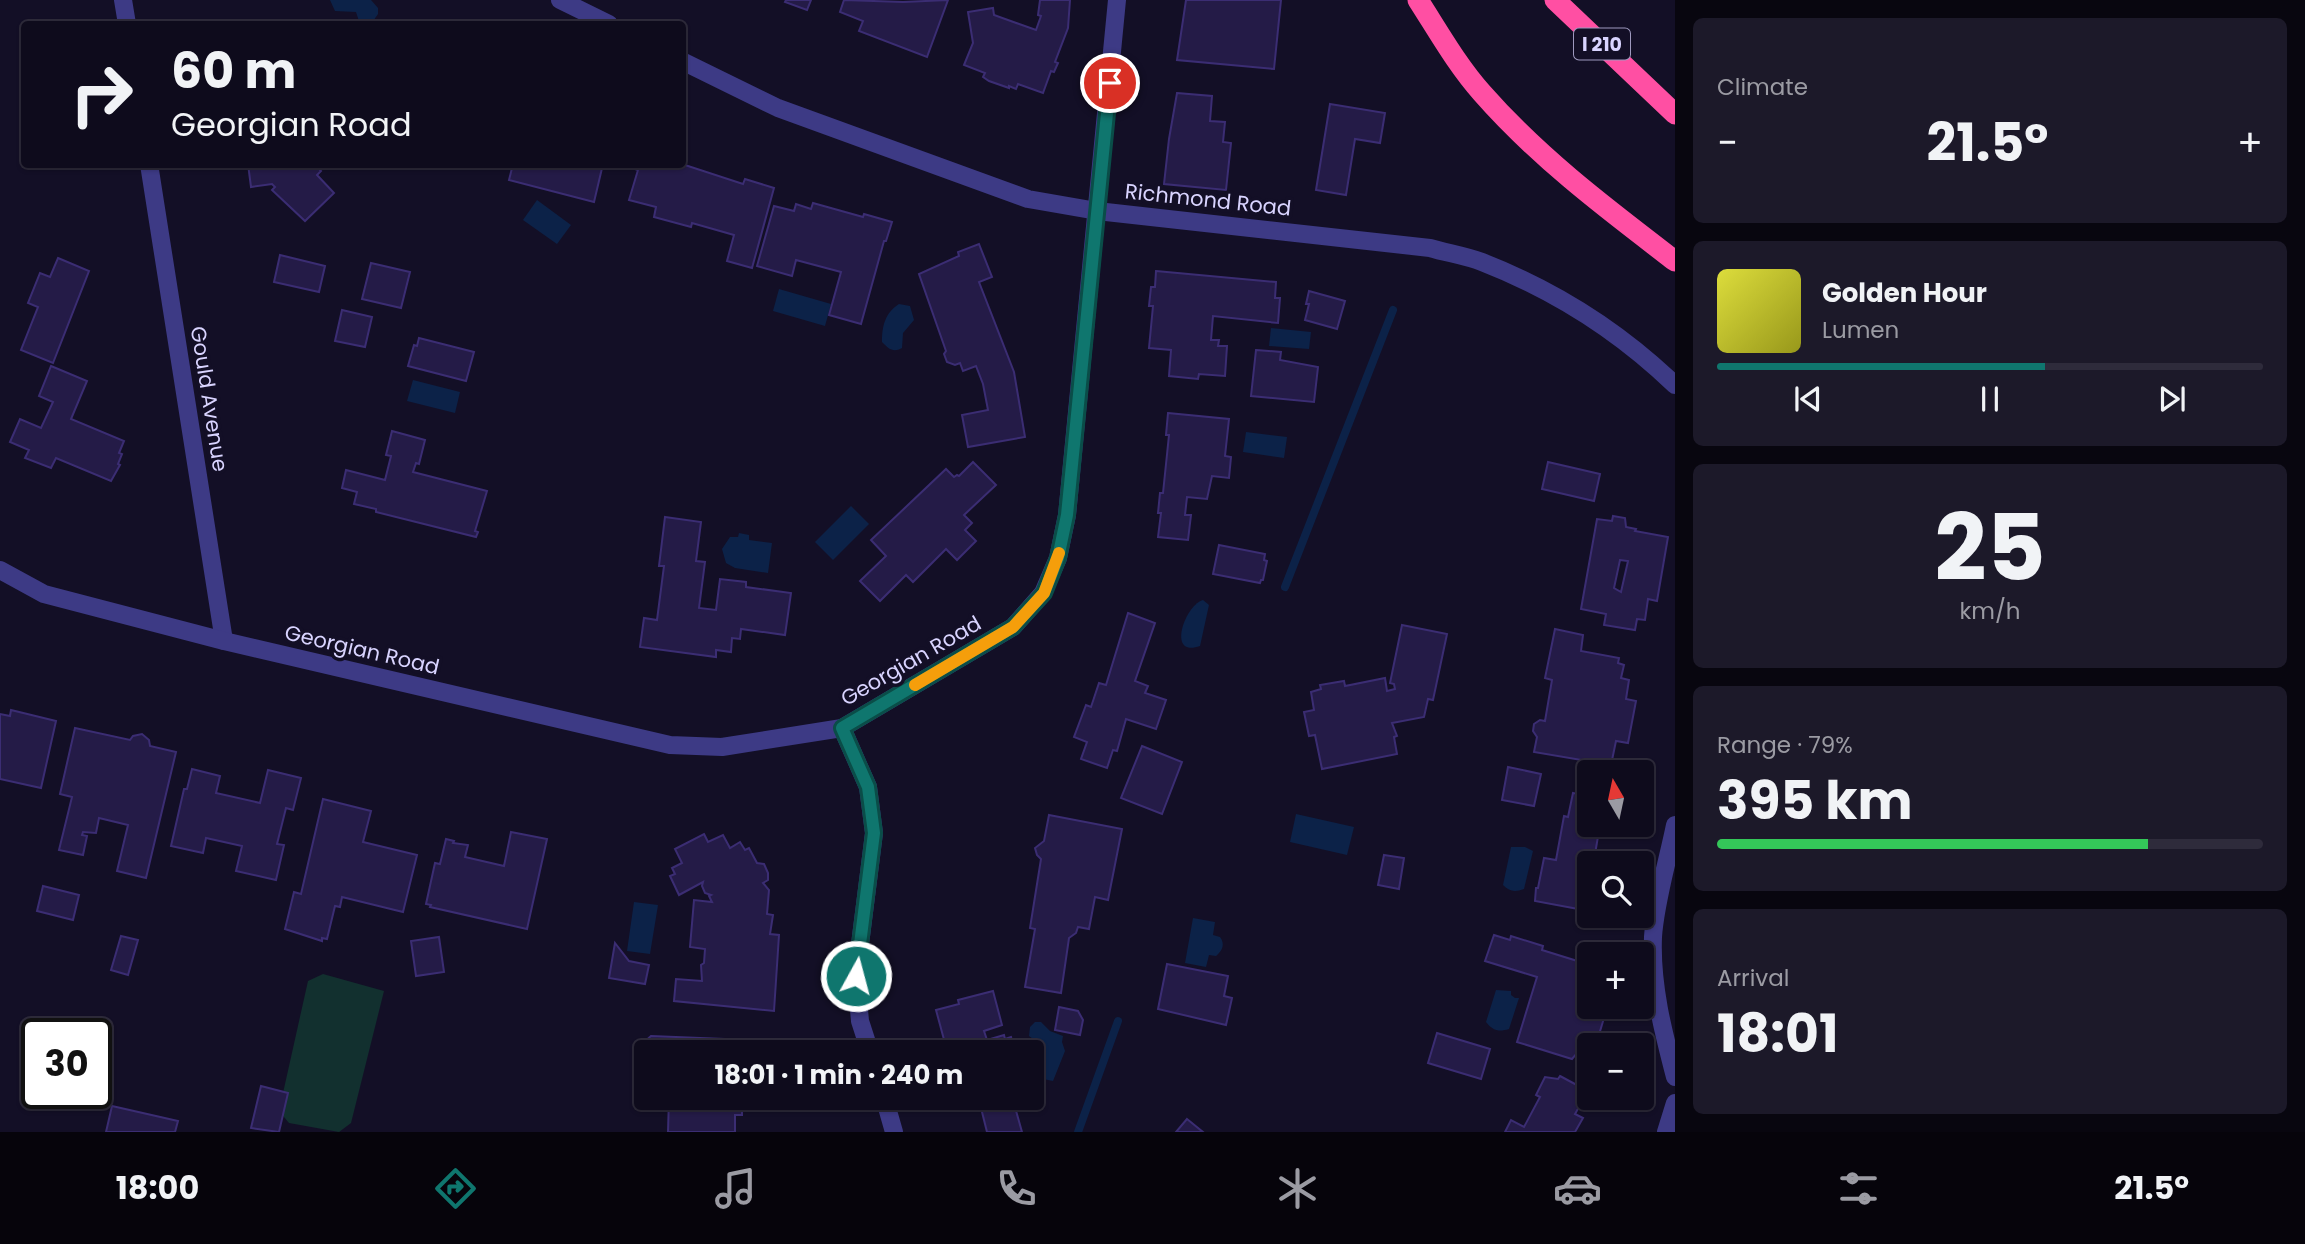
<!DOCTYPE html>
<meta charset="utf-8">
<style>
:root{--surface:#0e0b1c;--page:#1c1929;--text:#f1f3f6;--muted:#9b9ba3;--line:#2e2b3b;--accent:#0f766e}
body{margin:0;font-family:Poppins,sans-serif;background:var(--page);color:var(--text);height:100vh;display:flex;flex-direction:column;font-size:26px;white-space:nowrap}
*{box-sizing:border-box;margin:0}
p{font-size:23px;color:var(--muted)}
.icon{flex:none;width:38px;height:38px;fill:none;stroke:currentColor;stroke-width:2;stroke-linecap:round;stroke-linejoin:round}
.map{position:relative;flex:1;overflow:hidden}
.drawer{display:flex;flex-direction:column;gap:18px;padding:18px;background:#08060f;width:630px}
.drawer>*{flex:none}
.top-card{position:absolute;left:21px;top:21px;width:665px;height:147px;border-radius:7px;box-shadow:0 2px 5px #0004,0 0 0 2px var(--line);background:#0e0b1c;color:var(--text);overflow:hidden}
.needle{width:46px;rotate:351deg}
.fabs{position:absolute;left:1577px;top:760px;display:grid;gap:14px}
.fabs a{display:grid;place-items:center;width:77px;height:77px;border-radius:7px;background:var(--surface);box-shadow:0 2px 5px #0004,0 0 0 2px var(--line);font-size:35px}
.speed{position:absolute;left:21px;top:1018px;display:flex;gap:14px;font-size:35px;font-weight:700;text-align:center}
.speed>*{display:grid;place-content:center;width:91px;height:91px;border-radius:50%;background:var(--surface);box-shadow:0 2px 5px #0004,0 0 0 2px var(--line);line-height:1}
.speed .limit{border:4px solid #111;border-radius:10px;background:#fff;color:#111}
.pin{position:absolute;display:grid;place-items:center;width:60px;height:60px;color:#fff;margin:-30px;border:4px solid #fff;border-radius:50%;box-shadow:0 2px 7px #0007}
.me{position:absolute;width:77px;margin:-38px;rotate:7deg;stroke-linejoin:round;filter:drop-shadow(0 0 5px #0008)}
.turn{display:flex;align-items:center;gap:24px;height:147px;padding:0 35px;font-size:32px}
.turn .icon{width:91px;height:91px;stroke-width:2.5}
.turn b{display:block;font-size:49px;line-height:60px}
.big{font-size:52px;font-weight:700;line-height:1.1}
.drawer .widget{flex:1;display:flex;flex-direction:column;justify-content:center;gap:10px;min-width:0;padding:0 24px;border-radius:10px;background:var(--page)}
.drawer .dial{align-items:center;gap:0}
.dial b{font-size:91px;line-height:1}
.song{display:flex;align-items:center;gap:21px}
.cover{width:84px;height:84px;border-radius:10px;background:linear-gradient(135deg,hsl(60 70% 55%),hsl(60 70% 35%))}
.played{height:7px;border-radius:4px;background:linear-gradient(90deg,var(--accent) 60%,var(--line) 60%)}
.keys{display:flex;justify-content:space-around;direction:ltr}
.heat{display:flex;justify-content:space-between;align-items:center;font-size:38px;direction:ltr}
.charge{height:10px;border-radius:5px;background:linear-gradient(90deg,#34c759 79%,var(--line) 0)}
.trip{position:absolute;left:634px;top:1040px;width:410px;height:70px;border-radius:7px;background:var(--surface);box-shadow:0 2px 5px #0004,0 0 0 2px var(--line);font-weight:700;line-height:70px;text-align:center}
.tab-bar{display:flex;height:112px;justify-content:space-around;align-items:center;background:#06040b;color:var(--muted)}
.tab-bar .icon{width:49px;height:49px}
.tab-bar .current{color:var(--accent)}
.tab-bar b{font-size:32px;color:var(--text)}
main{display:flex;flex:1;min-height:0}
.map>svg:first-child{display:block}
</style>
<main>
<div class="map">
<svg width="1675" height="1132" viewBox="0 0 1675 1132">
<rect width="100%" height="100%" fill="#130f26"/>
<path fill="#12302f" d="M323 974 384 991 351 1123 339 1132 289 1123 279 1111 308 981Z"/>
<g fill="#0c2248">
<path d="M330 0H371L378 8V14L371 24H360L356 12 335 11Z"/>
<path d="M537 200 571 225 557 244 523 220Z"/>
<path d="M779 289 831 304 825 326 773 311Z"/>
<path d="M899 304 910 306 914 320 903 333 902 348C893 353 889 349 882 342 882 326 885 313 899 304Z"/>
<path d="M1271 328 1311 332 1309 349 1269 346Z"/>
<path d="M413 380 460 392 455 413 407 401Z"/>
<path d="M1246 432 1287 437 1284 458 1243 452Z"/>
<path d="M851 506 869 524 833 560 815 542Z"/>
<path d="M739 533 749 535V540L772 543 768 573 735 568 726 563 722 549 730 537H738Z"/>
<path d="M1203 600 1209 605 1200 646C1166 658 1185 605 1203 600Z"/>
<path d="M1296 814 1354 827 1347 855 1290 842Z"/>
<path d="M1511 847H1525L1533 851 1524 889C1515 892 1510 892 1503 885Z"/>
<path d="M634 902 658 905 650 954 627 951Z"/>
<path d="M1193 918 1215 922 1213 935 1220 937C1225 944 1223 950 1216 956L1209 955 1206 967 1185 963Z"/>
<path d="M1496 990 1511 991V995L1515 998H1519L1509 1029C1499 1032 1493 1031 1486 1022Z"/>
<path d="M1035 1022H1041L1050 1031 1063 1036 1062 1042 1065 1051 1053 1081 1043 1079 1037 1066 1036 1041 1029 1036 1030 1027Z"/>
</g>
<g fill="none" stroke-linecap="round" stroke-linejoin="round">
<g stroke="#0c2248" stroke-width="8">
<path d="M1285 587 1393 310"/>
<path d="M1078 1132 1118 1021"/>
</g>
</g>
<g fill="#241b47" stroke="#3b2d73" stroke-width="2" fill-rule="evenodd">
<path d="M786 0H811L807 10 785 2Z"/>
<path d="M844 0 903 2 948 0 927 57 859 31 863 21 840 12Z"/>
<path d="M1040 0H1070L1068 28 1055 62 1058 63 1054 72 1051 71 1043 93 1018 84 1016 89 1009 86V88L989 81 983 77 985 73 964 65 973 43 968 12 993 8 994 15 1036 30 1041 16 1038 15Z"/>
<path d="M1186 0H1281L1274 69 1177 60Z"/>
<path d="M1177 93 1212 96 1210 121 1225 122 1223 142 1231 143 1226 190 1164 184 1169 139Z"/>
<path d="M1330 104 1385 113 1380 143 1355 139 1346 195 1316 190Z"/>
<path d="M314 164 321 171 317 175 334 193 305 221 272 190 275 187 272 184 251 187 248 164Z"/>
<path d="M513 164H603L594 202 509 180Z"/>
<path d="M636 164H682L743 184 745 179 774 188 752 268 727 261 734 235 692 223 691 227 654 217 656 207 629 200 638 170 635 169Z"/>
<path d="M813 203 863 217 864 214 892 222 886 241H884L861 324 829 315 841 272 796 260 792 276 757 266 774 206 794 211 796 204 811 209Z"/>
<path d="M979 244 992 277 979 282 1014 372 1025 437 968 447 962 415 988 410 983 384 976 366 963 371 960 363 955 365 947 362 944 354 946 351 919 274 959 256 958 252Z"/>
<path d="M280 255 325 266 319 292 274 282Z"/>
<path d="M58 258 89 271 53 363 21 350 38 307 28 303 40 273 50 277Z"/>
<path d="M371 263 410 272 401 308 362 299Z"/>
<path d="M1156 271 1276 282 1275 298H1280L1278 323 1213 316 1211 340H1219L1218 346H1227L1225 376 1199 374 1198 379 1169 376 1171 350 1149 348 1153 306H1149L1151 287H1155Z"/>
<path d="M1309 291 1345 301 1337 329 1305 320 1309 304H1306Z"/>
<path d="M342 310 372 317 365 347 335 341Z"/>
<path d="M419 338 474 352 466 381 408 366 414 345 417 346Z"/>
<path d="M1256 350 1281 352 1280 360 1318 367 1314 402 1251 396Z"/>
<path d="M51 366 87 381 71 419 124 441 119 453 122 454 118 464 120 465 111 481 56 458 51 468 25 458 29 450 10 442 20 419 41 428 53 402 39 396Z"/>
<path d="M1168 413 1229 419 1225 456 1231 457 1229 478 1212 476 1207 499 1187 497 1185 515H1191L1188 540 1158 537 1161 513H1158L1160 493H1163L1169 435H1166Z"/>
<path d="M392 431 425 440 419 464 416 463 413 472 487 491 475 531 478 532 476 537 376 512V509L354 504 357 492 342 488 346 470 385 480 391 456 386 455Z"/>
<path d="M973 462 996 485 964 515 972 523 965 530 976 541 957 560 946 549 913 582 906 575 880 601 860 581 886 556 871 540 946 469 954 477 957 475 959 476Z"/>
<path d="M1548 462 1600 474 1594 501 1542 489Z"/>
<path d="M1613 516 1625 518 1626 527 1636 529 1635 531 1668 537 1657 601 1648 599 1645 620 1637 619 1635 630 1604 625 1606 614 1581 609 1597 519 1612 521ZM1620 560 1628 561 1621 592 1614 588Z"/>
<path d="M665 517 701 522 696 561 705 562 699 608 716 610 720 579 746 582V587L791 593 785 635 741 629 740 639 732 638 731 652 716 650V657L640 647 644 618 657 620 664 566H659Z"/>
<path d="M1219 545 1265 554 1264 560 1267 561 1263 580H1261L1260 583 1213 574Z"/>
<path d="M1128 613 1155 623 1135 681 1148 686 1145 693 1166 700 1156 729 1126 719 1117 751 1113 750 1107 768 1081 759 1087 742 1074 737 1086 705 1091 707 1099 683 1106 685Z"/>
<path d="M1402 625 1447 634 1433 700 1428 699 1424 717 1392 723 1397 736 1394 737 1397 754 1322 769 1315 735 1309 736 1304 712 1314 710 1311 692 1321 689 1320 685 1344 681 1345 686 1385 678 1387 691 1395 689 1394 684 1390 683Z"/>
<path d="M1555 629 1583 635 1581 651 1619 658 1618 663 1624 665 1621 678 1629 680 1626 699 1636 701 1628 743 1616 741 1611 765 1534 752 1537 737 1533 731 1534 724 1540 720 1545 721 1552 680 1545 678Z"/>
<path d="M11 710 56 721 41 788 0 779V714L10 716Z"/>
<path d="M75 728 130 740 133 736 142 734 149 740 150 746 176 752 146 878 117 871 128 825 99 818 96 833 83 832 82 835 87 836 83 855 59 850 72 797 60 794Z"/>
<path d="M1142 746 1182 762 1162 814 1121 798Z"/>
<path d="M1508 767 1541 774 1534 806 1502 800Z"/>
<path d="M192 769 220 776 216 793 260 803 268 770 301 778 293 810 286 808 277 844 284 845 276 880 236 871 242 846 206 838 203 853 171 846 184 789H187Z"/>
<path d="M1573 793 1589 796V824L1600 825 1595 854 1603 855 1601 863H1589V911L1535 901 1536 888H1538L1544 858 1556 860 1564 816 1568 817Z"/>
<path d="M323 799 371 811 363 842 417 855 403 912 342 897 340 907 335 906 327 939 322 938V941L285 929 294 892 301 894Z"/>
<path d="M1049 815 1122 829 1108 900 1095 897 1089 929 1078 927 1076 933 1069 938 1061 993 1025 987 1035 929 1030 928 1041 859 1037 855 1035 848 1044 841Z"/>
<path d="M511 832 547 839 527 929 430 907 431 905 426 904 435 863 440 864 446 839 454 841 453 843 468 845 465 857 504 866Z"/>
<path d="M704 834 708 842 723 835 730 848 740 842 745 850 749 848 757 863 764 864 768 873V880L763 883 769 890 767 914 773 915 770 934 779 935 774 1011 674 1001 676 979 702 981 701 965 704 963 705 949 690 947 694 900 712 902 709 896 711 895 705 893 702 886 703 882 679 895 670 876 675 874 672 868 682 863 675 849Z"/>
<path d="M1384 855 1404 858 1399 889 1378 885Z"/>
<path d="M43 886 79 895 73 920 37 911Z"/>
<path d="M1494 935 1510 940 1511 936 1543 946 1542 950 1587 964 1586 968 1589 969V987L1582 1011 1604 1018 1598 1038 1602 1039 1601 1045H1589V1056L1577 1053 1572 1059 1517 1042 1537 977 1485 961Z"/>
<path d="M121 936 138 940 128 975 111 970Z"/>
<path d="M439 937 444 972 416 976 411 941Z"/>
<path d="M615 943 629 961 649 965 645 984 609 978Z"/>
<path d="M1167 964 1228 976 1224 996 1232 998 1226 1025 1158 1009Z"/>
<path d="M993 991 1002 1025 984 1031 987 1040 1004 1035 1005 1039 1011 1037 1015 1052H952L950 1046 946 1047 936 1010 959 1004 958 1000Z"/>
<path d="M1059 1007 1078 1011 1083 1020 1080 1035 1055 1030Z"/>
<path d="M1437 1033 1490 1049 1481 1079 1428 1063Z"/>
<path d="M651 1036 749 1040V1045H754V1052H646V1059L642 1055V1044Z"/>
<path d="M1560 1076 1588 1091 1575 1114 1583 1118 1575 1132H1505L1511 1120 1524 1127 1540 1097 1536 1095 1545 1077 1558 1079Z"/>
<path d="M261 1086 288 1093 279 1132 251 1128Z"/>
<path d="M669 1097H742V1115H735V1132H668Z"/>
<path d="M981 1097H1010L1011 1100H1013L1022 1132H987L981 1108H984Z"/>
<path d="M112 1106 178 1121 175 1132H106Z"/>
<path d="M1187 1119 1203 1132H1176Z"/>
</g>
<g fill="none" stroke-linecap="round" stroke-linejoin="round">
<g stroke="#3d3a85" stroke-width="18">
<path d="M123 0 127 24"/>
<path d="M560 0 609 24"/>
<path d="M682 61 778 108 1028 199 1097 211 1430 248C1447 253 1466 256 1482 262 1554 290 1620 332 1675 385"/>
<path d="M149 164 224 641"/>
<path d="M0 570 44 594 224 641 670 745 722 747 842 728 1013 627 1043 593 1058 558 1067 515 1117 0"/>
<path d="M842 728 868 787 874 833 856 976 860 1021 870 1052"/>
<path d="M1675 825C1668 860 1655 903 1653 937 1651 985 1663 1031 1675 1077"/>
<path d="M884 1097 894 1132"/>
<path d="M1666 1132 1675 1103"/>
</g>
<g stroke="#ff4fa3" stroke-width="21">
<path d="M1418 0C1438 31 1457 65 1482 93 1539 158 1607 209 1675 261"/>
<path d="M1555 0 1675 114"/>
</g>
</g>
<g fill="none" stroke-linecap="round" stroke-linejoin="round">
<g stroke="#0a4d48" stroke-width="18">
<path id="route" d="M856 976 874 833 868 787 842 728 1013 627 1044 593 1058 558 1067 515 1110 83"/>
</g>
<use href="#route" stroke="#0f766e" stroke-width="12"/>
<path stroke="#f59e0b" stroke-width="12" d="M915 685 1013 627 1044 593 1059 553"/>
</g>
<g text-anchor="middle" stroke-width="7" stroke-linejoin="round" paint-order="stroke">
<rect fill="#130f26" stroke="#9e99be" stroke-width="2" x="1574" y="28.5" width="56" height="31" rx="5"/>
<g font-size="19" font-weight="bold" fill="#d9d4ff">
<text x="1602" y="51">I 210</text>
</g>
<g font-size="21" fill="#d9d4ff" stroke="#130f26">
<text transform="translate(1208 200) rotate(6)" y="7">Richmond Road</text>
<text transform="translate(209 399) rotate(81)" y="7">Gould Avenue</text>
<text transform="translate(362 650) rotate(13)" y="7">Georgian Road</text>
<text transform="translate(911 661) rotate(-30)" y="7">Georgian Road</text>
</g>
</g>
</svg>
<div class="fabs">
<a><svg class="needle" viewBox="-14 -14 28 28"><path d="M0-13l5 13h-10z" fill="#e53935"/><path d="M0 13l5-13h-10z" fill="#9b9ba3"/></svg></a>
<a><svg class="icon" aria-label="search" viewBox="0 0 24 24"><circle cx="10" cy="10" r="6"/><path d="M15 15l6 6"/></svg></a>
<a>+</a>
<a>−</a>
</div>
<div class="speed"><div class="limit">30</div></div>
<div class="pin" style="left:1110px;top:83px;background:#d93025"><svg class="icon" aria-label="arrive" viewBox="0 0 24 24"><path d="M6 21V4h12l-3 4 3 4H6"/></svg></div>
<svg class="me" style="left:856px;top:976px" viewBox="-20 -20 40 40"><circle r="17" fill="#0f766e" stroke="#fff" stroke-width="3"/><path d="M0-11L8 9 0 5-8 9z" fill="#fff"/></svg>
<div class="trip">18:01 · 1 min · 240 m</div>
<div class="top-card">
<div class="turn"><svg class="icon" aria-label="right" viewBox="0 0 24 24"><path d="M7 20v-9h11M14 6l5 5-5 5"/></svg><div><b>60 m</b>Georgian Road</div></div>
</div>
</div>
<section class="drawer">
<div class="widget"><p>Climate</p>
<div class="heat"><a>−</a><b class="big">21.5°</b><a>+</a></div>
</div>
<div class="widget">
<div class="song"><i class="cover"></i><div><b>Golden Hour</b><p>Lumen</p></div></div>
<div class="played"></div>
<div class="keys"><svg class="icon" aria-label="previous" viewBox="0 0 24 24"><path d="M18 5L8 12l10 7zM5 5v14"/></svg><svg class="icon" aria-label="pause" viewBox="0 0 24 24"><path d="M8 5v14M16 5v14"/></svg><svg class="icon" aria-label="next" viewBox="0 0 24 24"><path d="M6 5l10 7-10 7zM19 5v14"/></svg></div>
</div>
<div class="widget dial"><b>25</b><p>km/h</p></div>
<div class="widget"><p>Range · 79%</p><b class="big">395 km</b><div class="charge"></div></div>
<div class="widget"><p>Arrival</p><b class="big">18:01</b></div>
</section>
</main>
<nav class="tab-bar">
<b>18:00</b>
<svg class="icon current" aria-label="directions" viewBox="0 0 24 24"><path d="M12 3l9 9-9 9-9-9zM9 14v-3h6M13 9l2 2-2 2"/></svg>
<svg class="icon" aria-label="music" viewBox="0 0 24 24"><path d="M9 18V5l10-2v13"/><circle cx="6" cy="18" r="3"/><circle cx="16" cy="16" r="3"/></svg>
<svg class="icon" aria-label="phone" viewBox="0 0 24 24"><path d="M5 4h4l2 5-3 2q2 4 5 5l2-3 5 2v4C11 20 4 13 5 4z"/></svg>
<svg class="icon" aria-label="climate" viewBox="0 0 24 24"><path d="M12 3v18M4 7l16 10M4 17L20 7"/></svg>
<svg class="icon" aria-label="car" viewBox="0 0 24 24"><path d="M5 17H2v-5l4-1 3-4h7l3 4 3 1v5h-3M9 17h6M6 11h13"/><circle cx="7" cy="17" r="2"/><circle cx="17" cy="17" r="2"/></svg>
<svg class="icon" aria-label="filters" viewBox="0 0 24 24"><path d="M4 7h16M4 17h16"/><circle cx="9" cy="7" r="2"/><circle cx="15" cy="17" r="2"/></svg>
<b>21.5°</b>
</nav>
